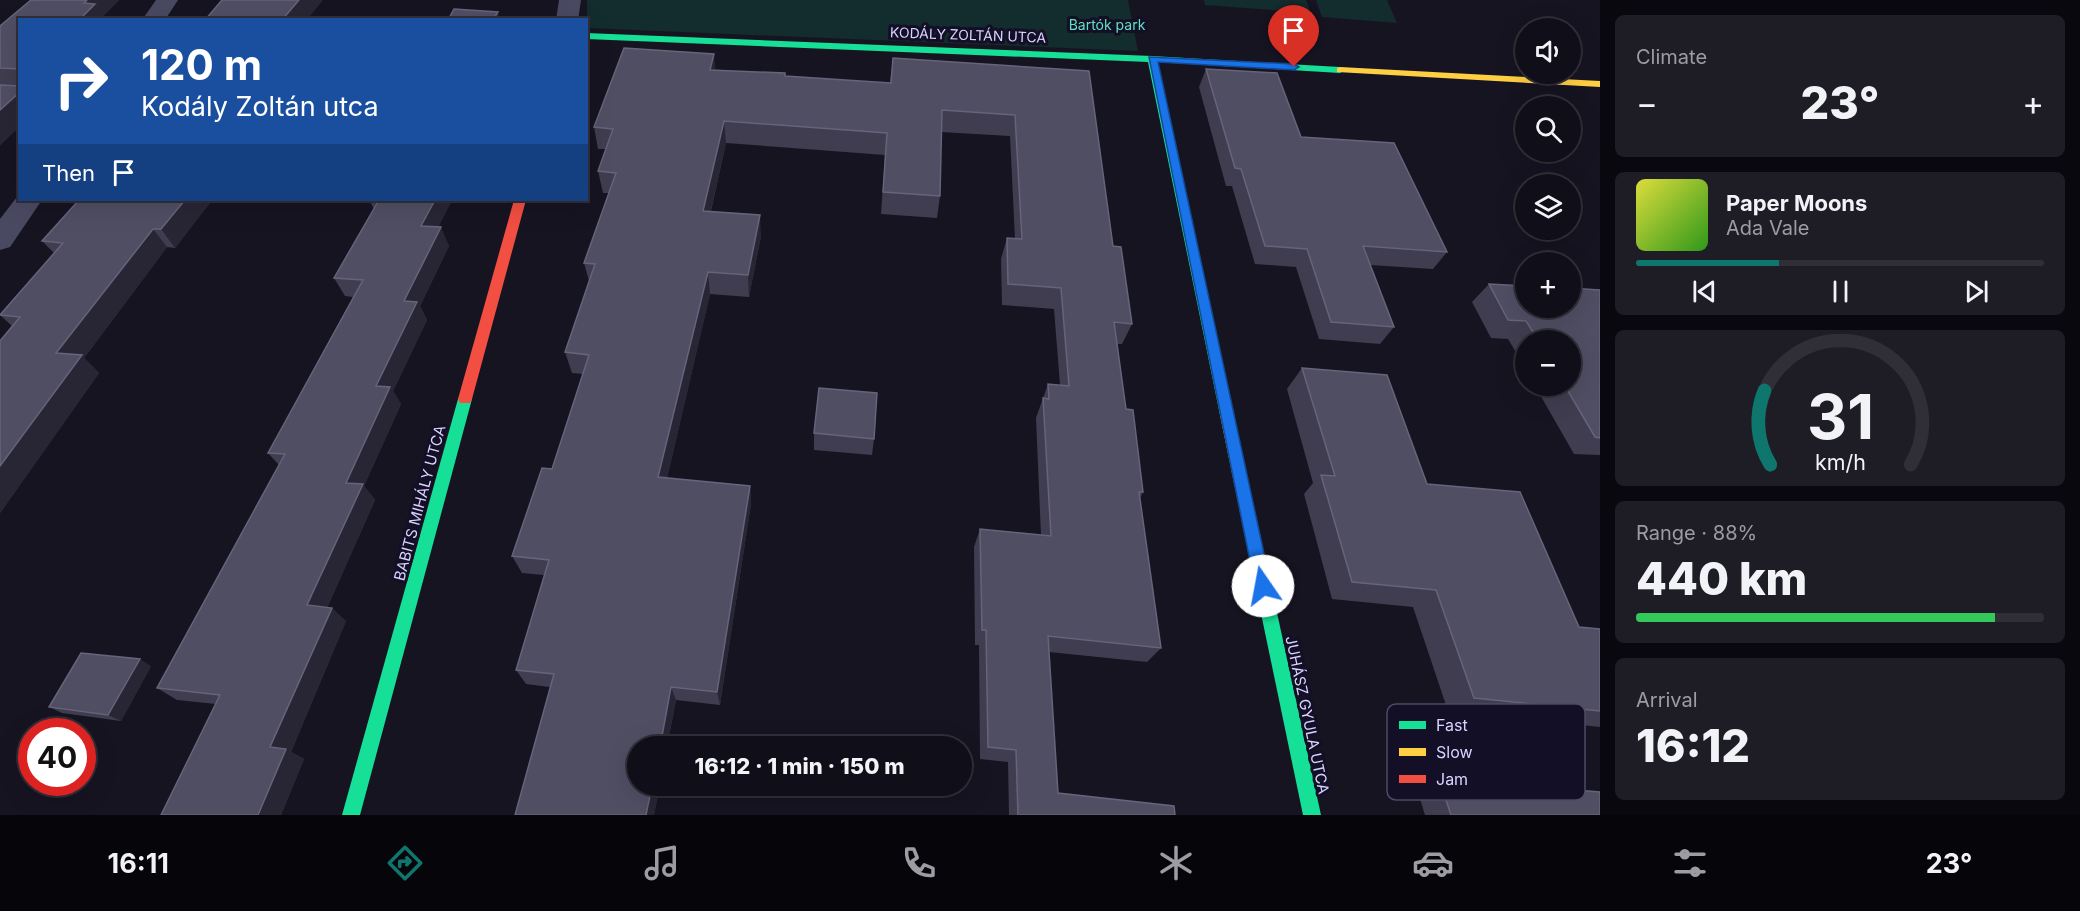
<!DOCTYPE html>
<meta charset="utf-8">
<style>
:root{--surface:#100f19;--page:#1e1d26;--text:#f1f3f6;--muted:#9c9ca2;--line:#302f38;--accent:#0f766e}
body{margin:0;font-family:Inter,sans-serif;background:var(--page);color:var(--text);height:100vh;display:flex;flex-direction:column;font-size:22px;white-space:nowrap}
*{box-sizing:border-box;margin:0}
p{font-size:20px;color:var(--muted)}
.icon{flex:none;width:33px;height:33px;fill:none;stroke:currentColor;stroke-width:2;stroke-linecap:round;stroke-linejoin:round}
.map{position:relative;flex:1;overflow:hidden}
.side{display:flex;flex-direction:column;gap:15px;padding:15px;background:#09080e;width:480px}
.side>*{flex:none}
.top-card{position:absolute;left:18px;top:18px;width:570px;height:183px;border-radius:0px;box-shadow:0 6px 24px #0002,0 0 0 2px var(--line);background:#1a4fa0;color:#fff;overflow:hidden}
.fabs{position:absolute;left:1515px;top:18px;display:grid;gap:12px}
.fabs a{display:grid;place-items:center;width:66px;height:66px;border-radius:50%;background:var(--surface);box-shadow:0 6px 24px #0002,0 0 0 2px var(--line);font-size:30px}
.speed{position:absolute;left:18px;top:718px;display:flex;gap:12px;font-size:30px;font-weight:700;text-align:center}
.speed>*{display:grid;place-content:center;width:78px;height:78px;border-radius:50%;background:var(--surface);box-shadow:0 6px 24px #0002,0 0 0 2px var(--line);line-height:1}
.speed .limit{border:9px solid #d22;background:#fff;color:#111}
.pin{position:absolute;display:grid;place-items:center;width:51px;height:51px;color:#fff;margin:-62px -26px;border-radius:50% 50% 50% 0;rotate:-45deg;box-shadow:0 0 6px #0007}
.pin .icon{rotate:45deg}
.me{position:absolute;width:66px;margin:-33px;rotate:348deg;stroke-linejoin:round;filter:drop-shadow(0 0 4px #0008)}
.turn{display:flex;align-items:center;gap:21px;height:126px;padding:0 24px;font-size:27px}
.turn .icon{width:78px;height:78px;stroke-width:2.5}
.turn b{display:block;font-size:42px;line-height:51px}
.then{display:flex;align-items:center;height:57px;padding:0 24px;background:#0003;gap:12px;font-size:22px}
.big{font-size:45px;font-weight:800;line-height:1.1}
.side .card{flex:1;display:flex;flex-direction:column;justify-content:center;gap:9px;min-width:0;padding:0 21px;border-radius:9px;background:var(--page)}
.side .dial{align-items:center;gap:0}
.dial svg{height:156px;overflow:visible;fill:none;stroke:var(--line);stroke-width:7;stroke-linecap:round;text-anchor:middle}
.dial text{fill:var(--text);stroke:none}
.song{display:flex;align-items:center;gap:18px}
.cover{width:72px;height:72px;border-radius:9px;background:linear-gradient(135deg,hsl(60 70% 55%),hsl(110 70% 35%))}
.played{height:6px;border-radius:3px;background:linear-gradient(90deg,var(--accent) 35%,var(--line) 35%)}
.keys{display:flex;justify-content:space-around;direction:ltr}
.heat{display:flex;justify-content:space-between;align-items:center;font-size:33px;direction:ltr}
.charge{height:9px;border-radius:4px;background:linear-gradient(90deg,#34c759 88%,var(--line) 0)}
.trip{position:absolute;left:627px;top:736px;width:345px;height:60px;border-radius:30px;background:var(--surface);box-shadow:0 6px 24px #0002,0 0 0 2px var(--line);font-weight:800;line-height:60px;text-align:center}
.tabs{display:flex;height:96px;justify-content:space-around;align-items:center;background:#06060a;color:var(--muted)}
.tabs .icon{width:42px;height:42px}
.tabs .current{color:var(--accent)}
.tabs b{font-size:27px;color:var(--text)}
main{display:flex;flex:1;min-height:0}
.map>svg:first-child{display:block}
</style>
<main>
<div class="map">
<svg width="1600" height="815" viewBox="0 0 1600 815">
<rect width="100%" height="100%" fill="#161421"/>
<g fill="#132c2d">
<path d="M587 0H1128L1138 51 587 28Z"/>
<path d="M1204 0H1306L1311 13 1205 5Z"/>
<path d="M1316 0H1387L1397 23 1322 17Z"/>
</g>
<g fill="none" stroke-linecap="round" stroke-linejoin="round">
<g fill="#4a4962" fill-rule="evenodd">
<path d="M156 0H178L165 20H142Z"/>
<path d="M559 0H581L578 20H556Z"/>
<path d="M20 193V200H42L10 247 0 250V219Z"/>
</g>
<g fill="#16e098" fill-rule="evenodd">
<path d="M586 33 1152 56 1340 67 1345 70 1340 73 1157 62 1234 415 1232 419H1222L1220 415 1148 62 586 39Z"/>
<path d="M465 394 470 395 472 399 360 815H342L458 399 460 395Z"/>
<path d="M1266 592 1272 594 1274 599 1321 815H1303L1258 599 1260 594Z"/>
</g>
<g fill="#ffcf43" fill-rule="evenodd">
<path d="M1340 67 1600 81V87L1337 72V68Z"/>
<path d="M1227 409 1232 411 1234 415 1274 599 1272 604 1266 606 1260 604 1258 599 1220 415 1222 411Z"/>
</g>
<path fill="#f24e42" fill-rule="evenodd" d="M514 200H526L472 399 470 403H460L458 399Z"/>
</g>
<g fill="#403d50">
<path d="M31 0H119L103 16 20 20V126L0 145V26Z"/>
<path d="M893 58 1089 71 1113 246 1132 324 1122 344H1117L1126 409 1143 492 1140 498 1161 648 1147 662 1049 652 1058 793 1175 815H1009L1008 762 980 759 979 645H975L974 547 980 529 1041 535 1036 418 1048 384 1060 385 1054 309 1002 305 1001 259 1007 238 1015 239 1010 136 941 132 940 196 937 218 881 214 885 155 726 143 711 211 761 236 749 297 710 294 667 478 750 486 751 504 720 705 676 700 654 815H515L550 687 526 684 516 670 544 575 522 573 512 556 552 469 583 374 572 373 565 352 589 281 584 263 609 193H603L598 171 606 149H598L594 127 716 71 785 76 890 83Z"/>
<path d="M1206 69 1301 137 1447 252 1433 269 1370 265 1394 327 1380 344 1319 339 1296 267 1255 264 1232 186H1226L1199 87Z"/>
<path d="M79 200H212L175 248 167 247 84 358 99 373 0 513V341L12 326 0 315 54 253 42 241Z"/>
<path d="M369 200H452L438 227 449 246 420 306 427 320 393 391 401 404 364 486 375 500 327 608 346 621 291 752 304 759 281 815 216 704 177 700 157 688 279 465 268 453 353 297 345 296 334 278 374 209Z"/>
<path d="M1489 284 1600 290V455L1574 454 1535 386H1570V340H1526V369L1508 339 1491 338 1472 302Z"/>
<path d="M1302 368 1579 627 1600 629V727L1448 711 1413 607 1332 599 1304 494 1313 483 1287 389Z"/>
<path d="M814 433 874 439 872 455 814 450Z"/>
<path d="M151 666 121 721 62 713 49 707Z"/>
<path d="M1439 779 1600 815H1425L1417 789Z"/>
</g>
<g fill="#282635">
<path d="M87 0H119L103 16 106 20H79L84 3Z"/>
<path d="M299 0H323L307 20H282Z"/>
<path d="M498 12 500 20H493Z"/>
<path d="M714 54 716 75 710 70Z"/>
<path d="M20 92V126L0 145V110Z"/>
<path d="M724 121 726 143 706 232 703 211Z"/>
<path d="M185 200H212L175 248 161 229Z"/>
<path d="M435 200H452L430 244 421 226Z"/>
<path d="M760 215 761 236 749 297 748 275Z"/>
<path d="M441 227 449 246 420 306 427 320 393 391 401 404 364 486 375 500 322 619 307 605 376 386 404 301Z"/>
<path d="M153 229 167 247 84 358 99 373 0 513V466L56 353Z"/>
<path d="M708 272 710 294 663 496 658 477Z"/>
<path d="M750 486 751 504 720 705 717 692Z"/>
<path d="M332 608 346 621 291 752 304 759 281 815H258L270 747Z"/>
<path d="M140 659 151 666 121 721 108 715Z"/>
<path d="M671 687 676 700 667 747H660Z"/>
<path d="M652 786H660L654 815H646Z"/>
</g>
<g fill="#504e63" stroke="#66637b" stroke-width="1.5">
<path d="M31 0H87L84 3 95 4 79 20H20V69L0 68V26Z"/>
<path d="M222 0H299L282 20H205Z"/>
<path d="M454 9 498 12 493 20H448Z"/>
<path d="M624 48 714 54 710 70 785 73V76L891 83 893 58 1089 71 1113 246 1121 247 1132 324 1114 322 1126 409 1133 410 1143 492H1139L1161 648 1048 636 1058 793 1174 806 1175 815H1018L1016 750 988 747 986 630H982L980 529 1051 536 1043 398 1049 399 1048 384 1069 386 1061 288 1008 284 1007 238 1022 239 1015 115 942 110 940 196 883 192 887 133 724 121 703 211 760 215 748 275 708 272 658 477 750 486 717 692 671 687 660 747H638V786H652L646 815H515L554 674 516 670 549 560 512 556 542 468 552 469 589 355 565 352 595 264 584 263 616 173 598 171 613 129 594 127Z"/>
<path d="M1206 69 1277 73 1301 137 1394 143 1447 252 1363 246 1394 327 1331 322 1307 249 1265 246 1241 169 1235 168Z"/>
<path d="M0 85 20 86V92L0 110Z"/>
<path d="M79 200H185L161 229H153L56 353 82 355 0 466V341L20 317 0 315 63 243 42 241Z"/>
<path d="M379 200H435L421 226 441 227 404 301 417 302 376 386 390 387 346 483 363 484 307 605 332 608 270 747 286 749 258 815H161L220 695 157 688 285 454 268 453 363 280 334 278Z"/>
<path d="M1489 284 1526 286V308H1570V288L1600 290V438L1595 437 1565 386H1570V340H1538L1526 321 1508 320Z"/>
<path d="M1302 368 1387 375 1427 484 1520 492 1579 627 1600 629V711L1474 698 1436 590 1352 582 1321 475 1335 476Z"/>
<path d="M819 388 877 393 874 439 814 433Z"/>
<path d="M81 653 140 659 108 715 49 707Z"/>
<path d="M1439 779 1600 792V815H1451Z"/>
</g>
<path fill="#1a73e8" stroke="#114b97" stroke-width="1.5" d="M1149 57 1294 64 1299 67 1294 70 1158 62 1271 586 1269 591 1263 593 1258 591 1255 586Z"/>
<g text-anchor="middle" stroke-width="6" stroke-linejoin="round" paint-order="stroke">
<g font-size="14" fill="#5fe0c0" stroke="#130f26">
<text x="1107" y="30">Bartók park</text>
</g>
<g font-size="14" fill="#d9d4ff" stroke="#130f26">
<text transform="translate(968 35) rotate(2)" y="5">KODÁLY ZOLTÁN UTCA</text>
</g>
<g font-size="15" fill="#d9d4ff" stroke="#130f26">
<text transform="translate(420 503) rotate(-75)" y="5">BABITS MIHÁLY UTCA</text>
<text transform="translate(1307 715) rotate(78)" y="5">JUHÁSZ GYULA UTCA</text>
</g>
</g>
<rect x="1387" y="704" width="198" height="96" rx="9" fill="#130f26" stroke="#4e4a67" stroke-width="1.5"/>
<rect x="1399" y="721" width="27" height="8" fill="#16e098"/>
<rect x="1399" y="748" width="27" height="8" fill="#ffcf43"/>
<rect x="1399" y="775" width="27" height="8" fill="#f24e42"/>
<g font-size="16" fill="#d9d4ff">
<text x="1436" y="731">Fast</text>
<text x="1436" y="758">Slow</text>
<text x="1436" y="785">Jam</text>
</g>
</svg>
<div class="fabs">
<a><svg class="icon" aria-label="sound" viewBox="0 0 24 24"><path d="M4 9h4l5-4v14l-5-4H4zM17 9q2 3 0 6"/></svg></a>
<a><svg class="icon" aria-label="search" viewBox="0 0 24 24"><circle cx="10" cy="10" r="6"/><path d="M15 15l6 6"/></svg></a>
<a><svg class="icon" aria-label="layers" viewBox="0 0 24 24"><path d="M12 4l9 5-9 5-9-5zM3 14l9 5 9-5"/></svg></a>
<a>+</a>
<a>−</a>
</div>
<div class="speed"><div class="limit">40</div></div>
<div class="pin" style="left:1294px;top:67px;background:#d93025"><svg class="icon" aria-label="arrive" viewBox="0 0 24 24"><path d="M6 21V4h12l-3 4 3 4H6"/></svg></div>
<svg class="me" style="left:1263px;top:586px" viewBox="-20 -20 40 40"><circle r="19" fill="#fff"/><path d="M0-13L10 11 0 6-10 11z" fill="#1a73e8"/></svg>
<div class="trip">16:12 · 1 min · 150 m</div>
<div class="top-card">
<div class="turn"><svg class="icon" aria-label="right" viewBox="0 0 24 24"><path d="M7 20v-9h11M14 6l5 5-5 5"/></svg><div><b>120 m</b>Kodály Zoltán utca</div></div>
<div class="then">Then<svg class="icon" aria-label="arrive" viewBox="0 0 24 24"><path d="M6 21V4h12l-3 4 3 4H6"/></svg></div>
</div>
</div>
<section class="side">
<div class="card"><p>Climate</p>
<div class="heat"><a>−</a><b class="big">23°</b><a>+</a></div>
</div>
<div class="card">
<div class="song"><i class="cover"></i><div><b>Paper Moons</b><p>Ada Vale</p></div></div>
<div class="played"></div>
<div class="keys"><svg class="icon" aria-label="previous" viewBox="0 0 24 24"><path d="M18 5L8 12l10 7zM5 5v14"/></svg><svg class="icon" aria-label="pause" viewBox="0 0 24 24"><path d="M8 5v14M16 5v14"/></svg><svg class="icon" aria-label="next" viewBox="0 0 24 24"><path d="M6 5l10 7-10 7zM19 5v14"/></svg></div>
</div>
<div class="card dial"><svg viewBox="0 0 100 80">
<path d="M14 69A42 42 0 1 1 86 69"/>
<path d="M14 69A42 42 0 0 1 11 31" stroke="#0f766e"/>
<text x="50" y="56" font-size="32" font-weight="700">31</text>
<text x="50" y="72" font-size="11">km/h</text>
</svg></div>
<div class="card"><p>Range · 88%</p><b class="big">440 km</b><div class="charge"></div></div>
<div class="card"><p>Arrival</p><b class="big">16:12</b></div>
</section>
</main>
<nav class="tabs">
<b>16:11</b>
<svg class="icon current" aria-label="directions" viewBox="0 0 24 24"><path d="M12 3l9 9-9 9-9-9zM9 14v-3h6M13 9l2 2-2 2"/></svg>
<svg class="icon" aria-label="music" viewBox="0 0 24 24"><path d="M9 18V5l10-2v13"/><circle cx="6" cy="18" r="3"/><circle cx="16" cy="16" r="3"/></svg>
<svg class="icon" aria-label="phone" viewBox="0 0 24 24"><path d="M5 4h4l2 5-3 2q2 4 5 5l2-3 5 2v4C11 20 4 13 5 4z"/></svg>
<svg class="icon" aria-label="climate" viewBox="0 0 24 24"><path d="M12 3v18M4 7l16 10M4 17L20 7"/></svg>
<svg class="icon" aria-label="car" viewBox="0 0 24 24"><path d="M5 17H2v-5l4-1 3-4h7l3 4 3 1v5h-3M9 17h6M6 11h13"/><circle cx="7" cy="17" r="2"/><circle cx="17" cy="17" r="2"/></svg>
<svg class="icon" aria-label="filters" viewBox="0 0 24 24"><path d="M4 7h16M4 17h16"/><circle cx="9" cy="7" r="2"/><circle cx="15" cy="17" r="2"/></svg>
<b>23°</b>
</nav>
